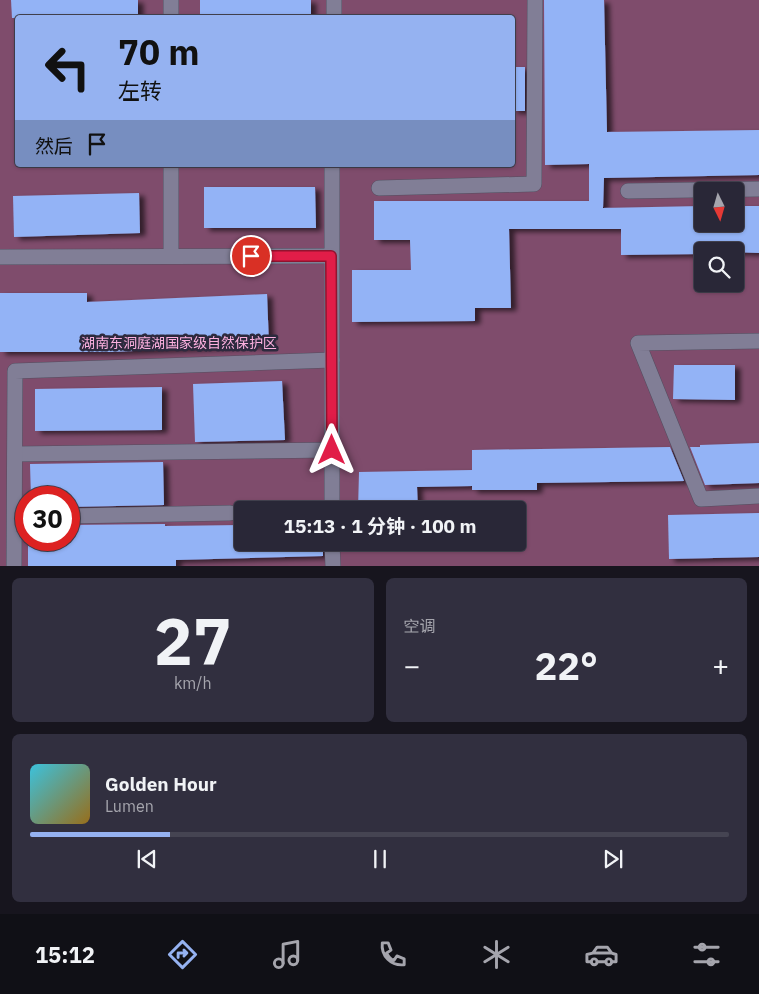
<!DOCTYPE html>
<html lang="zh">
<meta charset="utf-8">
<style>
:root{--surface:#292737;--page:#312f3f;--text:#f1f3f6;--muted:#a5a5ad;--line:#454452;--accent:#95b2f1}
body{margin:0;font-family:"IBM Plex Sans","Noto Sans SC",sans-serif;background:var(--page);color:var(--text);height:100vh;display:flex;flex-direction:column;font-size:19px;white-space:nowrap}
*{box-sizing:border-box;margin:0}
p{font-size:16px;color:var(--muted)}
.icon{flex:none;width:28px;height:28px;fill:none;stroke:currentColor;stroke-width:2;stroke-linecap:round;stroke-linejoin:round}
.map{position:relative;height:566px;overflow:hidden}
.sheet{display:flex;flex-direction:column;gap:12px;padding:12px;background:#17151e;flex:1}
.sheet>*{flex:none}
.hud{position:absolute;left:15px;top:15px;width:500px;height:152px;border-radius:5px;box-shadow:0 1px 4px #0004,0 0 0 1px var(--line);background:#95b2f1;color:#111;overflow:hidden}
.needle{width:32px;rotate:175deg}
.buttons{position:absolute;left:694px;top:182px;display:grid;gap:10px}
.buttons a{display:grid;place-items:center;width:50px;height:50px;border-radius:5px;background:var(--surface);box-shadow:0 1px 4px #0004,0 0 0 1px var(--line);font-size:25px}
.speed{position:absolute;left:15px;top:486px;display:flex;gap:10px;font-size:25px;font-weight:700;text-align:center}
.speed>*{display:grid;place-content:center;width:65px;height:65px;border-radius:50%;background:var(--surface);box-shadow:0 1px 4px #0004,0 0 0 1px var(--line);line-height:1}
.speed .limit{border:8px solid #d22;background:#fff;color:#111}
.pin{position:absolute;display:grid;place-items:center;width:42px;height:42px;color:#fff;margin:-21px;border:2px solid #fff;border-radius:50%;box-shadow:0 1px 5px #0007}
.me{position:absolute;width:55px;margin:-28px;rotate:0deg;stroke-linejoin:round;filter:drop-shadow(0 0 4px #0008)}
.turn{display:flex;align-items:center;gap:18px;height:105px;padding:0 20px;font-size:22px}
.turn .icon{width:65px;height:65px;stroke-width:2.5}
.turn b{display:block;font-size:35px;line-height:42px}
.then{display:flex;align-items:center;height:48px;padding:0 20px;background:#0003;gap:10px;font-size:19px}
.big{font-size:38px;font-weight:700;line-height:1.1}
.sheet .tile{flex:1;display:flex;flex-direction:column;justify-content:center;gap:8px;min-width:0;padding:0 18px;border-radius:8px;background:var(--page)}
.sheet .dial{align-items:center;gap:0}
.dial b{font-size:65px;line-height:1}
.song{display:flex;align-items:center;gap:15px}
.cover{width:60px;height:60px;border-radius:8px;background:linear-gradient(135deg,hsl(190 70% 55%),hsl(40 70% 35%))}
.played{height:5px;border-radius:2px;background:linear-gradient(90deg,var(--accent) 20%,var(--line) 20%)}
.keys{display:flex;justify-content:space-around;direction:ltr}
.heat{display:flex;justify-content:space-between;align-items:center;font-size:28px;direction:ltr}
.sheet .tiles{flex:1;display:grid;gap:12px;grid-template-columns:1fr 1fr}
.tile:last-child{grid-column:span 2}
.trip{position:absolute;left:234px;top:501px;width:292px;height:50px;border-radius:5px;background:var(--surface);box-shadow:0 1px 4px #0004,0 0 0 1px var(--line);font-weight:700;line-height:50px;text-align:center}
.dock{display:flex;height:80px;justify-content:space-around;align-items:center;background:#101016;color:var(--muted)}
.dock .icon{width:35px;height:35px}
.dock .current{color:var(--accent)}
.dock b{font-size:22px;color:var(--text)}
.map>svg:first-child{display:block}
</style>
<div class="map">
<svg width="759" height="567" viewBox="0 0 759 567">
<defs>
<filter id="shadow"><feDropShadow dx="5.5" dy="3" stdDeviation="2.5" flood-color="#0009"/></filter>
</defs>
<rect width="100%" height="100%" fill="#373449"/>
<path fill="#7f4c6c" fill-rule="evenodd" d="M0 0H759V566H0ZM18 18H512V165H18ZM702 191H735V224H702ZM702 251H735V284H702ZM26 498H69V540H26ZM242 510H518V542H242Z"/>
<g fill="#93b3f6" filter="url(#shadow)">
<path d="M11 0H138V18H12Z"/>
<rect x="200" y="0" width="111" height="18"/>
<path d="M544 0H604L607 132 759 130V175L604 178 603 208 702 206V224H735V206H759V253L702 251V254L621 255V229H509L511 308H475V321L352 322V270H411L410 240H374V201H589V164L545 165Z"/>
<rect x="512" y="67" width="13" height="44"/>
<path d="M204 187H315L316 228H204Z"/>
<path d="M139 193 140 233 14 237 13 196Z"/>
<path d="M0 293H87V302L267 294 269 345 110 352H0Z"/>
<path d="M674 365H735V400L673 399Z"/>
<path d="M282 381 285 440 195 442 193 384Z"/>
<path d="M162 387V430L35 431V389Z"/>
<path d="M759 443V483L705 485 690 447H700V445Z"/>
<path d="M670 447 684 481 537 483V490H472V486L417 487 418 510H358L359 472 472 470V450Z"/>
<path d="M163 462 164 505 69 507V498H31L30 464Z"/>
<path d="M759 513V557L669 559 668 515Z"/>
<path d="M165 524V526L242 525V542H323V556L176 560V567H28V540H69V525Z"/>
</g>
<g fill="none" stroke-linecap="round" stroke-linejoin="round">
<g stroke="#524f60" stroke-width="16">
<g id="street">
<path d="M171 18V0"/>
<path d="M334 18V0"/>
<path d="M332 165V510"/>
<path d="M379 188 534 184 535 0"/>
<path d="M628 191 759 189"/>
<path d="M171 256V165"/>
<path d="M0 257 331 256"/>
<path d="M759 341 638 343 701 499 759 496"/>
<path d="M15 454 332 450"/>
<path d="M69 516 230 513"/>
<path d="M332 542 333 567"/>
<path d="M14 567 15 371 332 360"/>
</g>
</g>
<use href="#street" stroke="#817e96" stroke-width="15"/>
</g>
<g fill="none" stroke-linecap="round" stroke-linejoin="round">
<g stroke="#92132f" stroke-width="12">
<path id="route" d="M251 256H331L332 450"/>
</g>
<use href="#route" stroke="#e11d48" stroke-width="9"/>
</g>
<g text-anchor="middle" stroke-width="5" stroke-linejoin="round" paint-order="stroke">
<g font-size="14" fill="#fcb0df" stroke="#2d2a3e">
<text x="179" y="348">湖南东洞庭湖国家级自然保护区</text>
</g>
</g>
</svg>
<div class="buttons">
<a><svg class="needle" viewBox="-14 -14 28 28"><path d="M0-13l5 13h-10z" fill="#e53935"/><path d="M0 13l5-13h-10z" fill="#a5a5ad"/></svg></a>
<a><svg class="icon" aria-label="search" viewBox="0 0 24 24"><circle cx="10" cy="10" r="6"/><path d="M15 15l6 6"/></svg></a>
</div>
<div class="speed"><div class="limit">30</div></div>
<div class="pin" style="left:251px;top:256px;background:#d93025"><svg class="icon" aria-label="arrive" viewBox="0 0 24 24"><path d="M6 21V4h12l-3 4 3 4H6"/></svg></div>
<svg class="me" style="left:332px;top:450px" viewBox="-20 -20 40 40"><path d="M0-17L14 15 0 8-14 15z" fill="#e11d48" stroke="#fff" stroke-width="4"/></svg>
<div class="trip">15:13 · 1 分钟 · 100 m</div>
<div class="hud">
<div class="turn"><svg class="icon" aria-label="left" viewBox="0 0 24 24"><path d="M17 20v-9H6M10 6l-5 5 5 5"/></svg><div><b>70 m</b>左转</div></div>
<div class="then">然后<svg class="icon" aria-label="arrive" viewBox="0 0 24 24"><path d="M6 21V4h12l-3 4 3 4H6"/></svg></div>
</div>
</div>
<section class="sheet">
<div class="tiles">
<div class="tile dial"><b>27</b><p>km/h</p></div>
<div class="tile"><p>空调</p>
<div class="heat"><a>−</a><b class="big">22°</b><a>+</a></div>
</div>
<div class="tile">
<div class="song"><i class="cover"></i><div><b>Golden Hour</b><p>Lumen</p></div></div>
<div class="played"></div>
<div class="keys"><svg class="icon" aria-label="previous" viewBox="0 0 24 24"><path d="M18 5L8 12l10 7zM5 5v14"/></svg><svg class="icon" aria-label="pause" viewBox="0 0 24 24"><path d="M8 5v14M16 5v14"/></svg><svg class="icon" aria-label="next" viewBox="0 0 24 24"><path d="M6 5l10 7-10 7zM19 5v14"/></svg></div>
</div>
</div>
</section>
<nav class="dock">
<b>15:12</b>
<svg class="icon current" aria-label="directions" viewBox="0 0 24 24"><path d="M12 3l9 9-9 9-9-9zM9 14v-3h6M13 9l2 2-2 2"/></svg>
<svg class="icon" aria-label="music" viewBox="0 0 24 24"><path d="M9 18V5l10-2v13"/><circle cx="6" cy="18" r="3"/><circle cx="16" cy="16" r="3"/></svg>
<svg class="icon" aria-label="phone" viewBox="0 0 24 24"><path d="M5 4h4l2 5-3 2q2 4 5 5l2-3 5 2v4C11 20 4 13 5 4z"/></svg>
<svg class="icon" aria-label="climate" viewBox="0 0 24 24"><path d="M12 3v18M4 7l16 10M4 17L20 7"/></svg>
<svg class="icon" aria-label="car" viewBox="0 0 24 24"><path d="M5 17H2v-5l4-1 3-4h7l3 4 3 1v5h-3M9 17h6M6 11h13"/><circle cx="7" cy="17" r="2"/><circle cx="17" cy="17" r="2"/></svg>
<svg class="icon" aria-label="filters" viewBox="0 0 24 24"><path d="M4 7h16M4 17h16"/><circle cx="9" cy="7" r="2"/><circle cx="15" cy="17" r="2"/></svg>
</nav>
